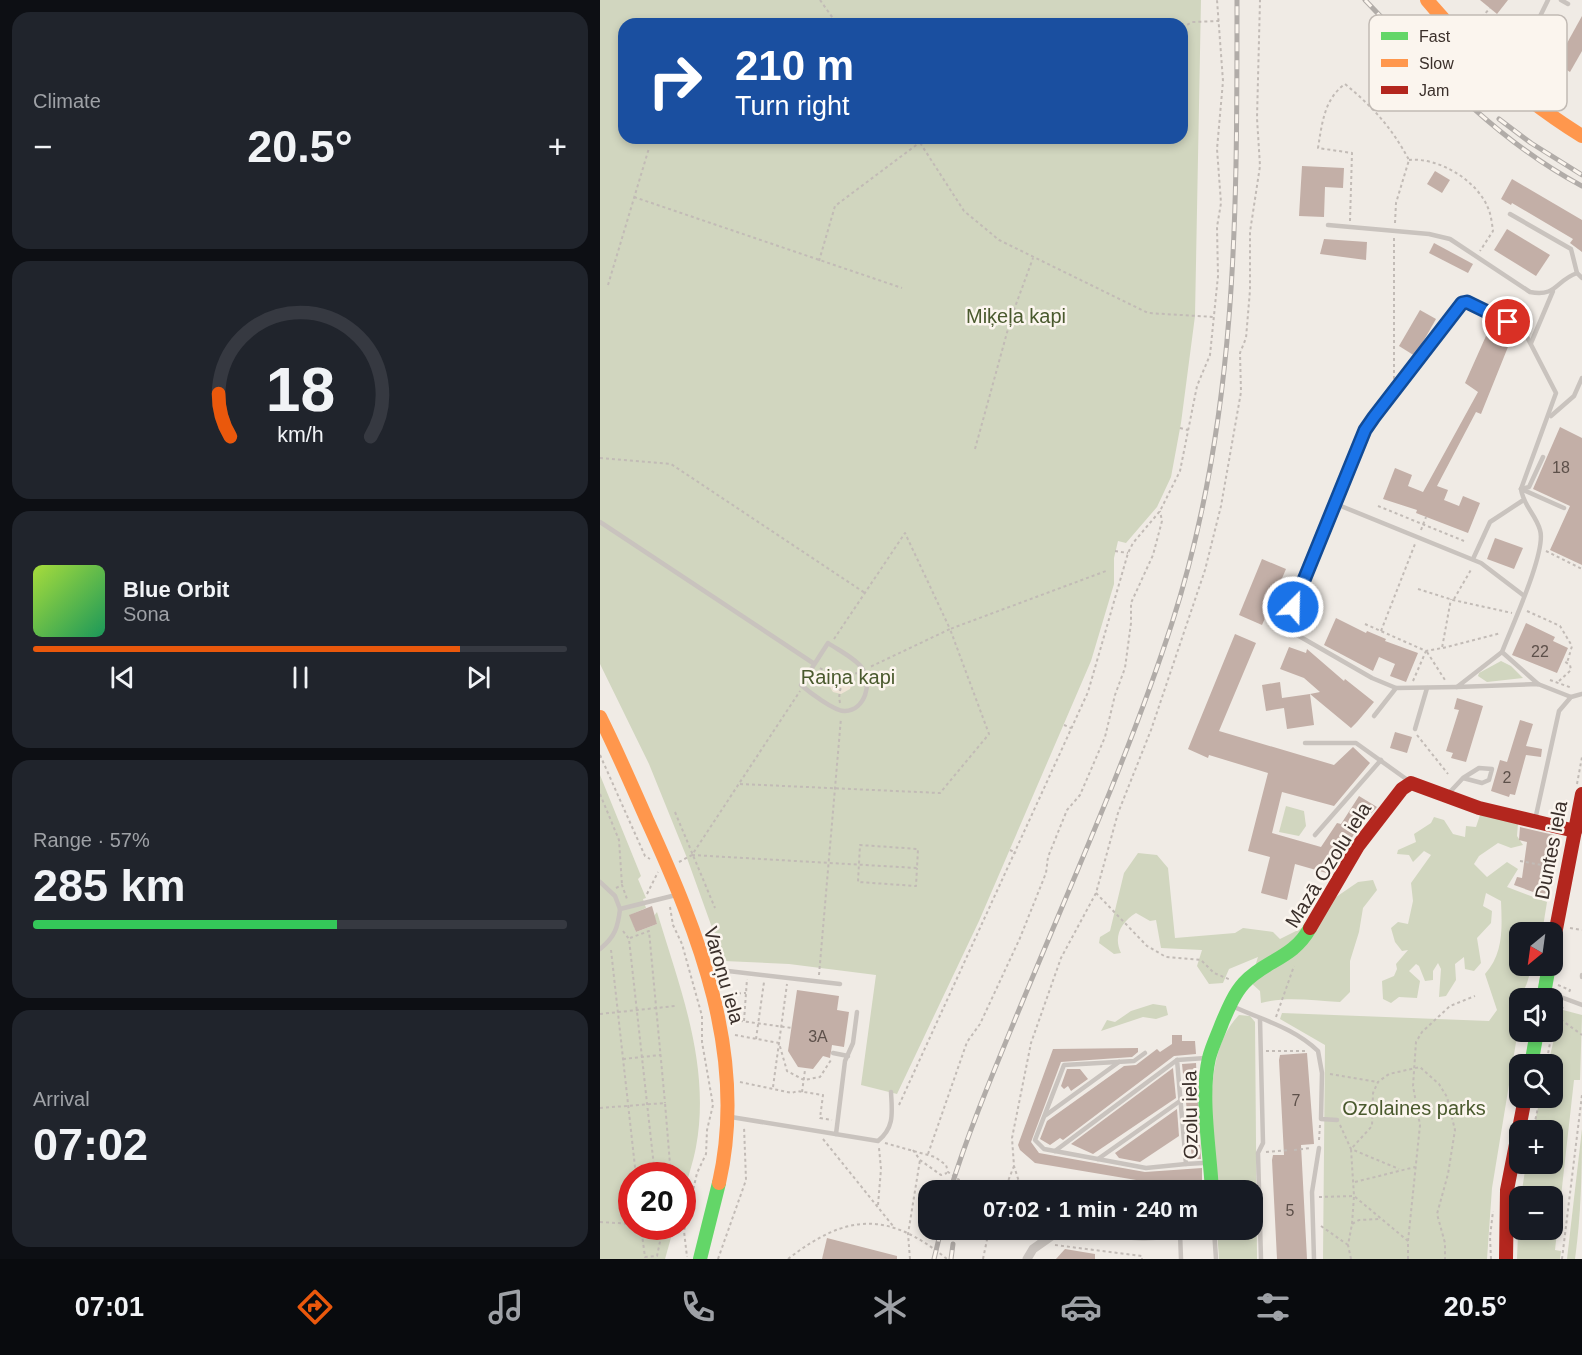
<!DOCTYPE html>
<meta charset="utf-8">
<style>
:root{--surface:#171b24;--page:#20242c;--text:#f1f3f6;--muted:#9ea1a6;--line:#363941;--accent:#ea580c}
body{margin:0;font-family:Arial,sans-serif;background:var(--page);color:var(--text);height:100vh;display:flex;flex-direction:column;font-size:22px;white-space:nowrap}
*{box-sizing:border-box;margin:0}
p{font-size:20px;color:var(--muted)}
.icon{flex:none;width:33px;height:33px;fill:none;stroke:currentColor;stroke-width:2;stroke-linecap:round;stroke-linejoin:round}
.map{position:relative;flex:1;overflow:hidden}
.panel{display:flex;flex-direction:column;gap:12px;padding:12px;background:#0d0f14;width:600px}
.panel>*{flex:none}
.hud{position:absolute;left:18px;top:18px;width:570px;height:126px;border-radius:18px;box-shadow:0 3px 9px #0003;background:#1a4fa0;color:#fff;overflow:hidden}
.needle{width:39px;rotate:209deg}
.fabs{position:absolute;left:909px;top:922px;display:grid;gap:12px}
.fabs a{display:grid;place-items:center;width:54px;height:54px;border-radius:12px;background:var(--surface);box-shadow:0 3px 9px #0003;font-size:30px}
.speed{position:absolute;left:18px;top:1162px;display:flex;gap:12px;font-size:30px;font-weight:700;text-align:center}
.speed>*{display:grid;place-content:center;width:78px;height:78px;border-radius:50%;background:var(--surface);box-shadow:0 3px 9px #0003;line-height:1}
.speed .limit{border:9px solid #d22;background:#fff;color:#111}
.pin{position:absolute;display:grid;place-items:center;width:51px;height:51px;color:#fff;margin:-26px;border:3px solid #fff;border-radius:50%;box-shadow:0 2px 6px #0007}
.me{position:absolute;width:66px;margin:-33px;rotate:23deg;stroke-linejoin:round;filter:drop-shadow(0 0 4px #0008)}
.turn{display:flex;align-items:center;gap:21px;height:126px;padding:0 18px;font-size:27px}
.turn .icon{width:78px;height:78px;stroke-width:2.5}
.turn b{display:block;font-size:42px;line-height:51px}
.big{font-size:45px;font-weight:700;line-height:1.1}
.panel .tile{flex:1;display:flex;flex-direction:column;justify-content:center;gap:9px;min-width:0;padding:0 21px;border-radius:18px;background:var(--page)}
.panel .dial{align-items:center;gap:0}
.dial svg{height:156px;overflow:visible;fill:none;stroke:var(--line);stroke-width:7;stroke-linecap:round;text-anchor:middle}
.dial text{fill:var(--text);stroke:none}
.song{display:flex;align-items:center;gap:18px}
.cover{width:72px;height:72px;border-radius:9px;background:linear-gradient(135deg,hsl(80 70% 55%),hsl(150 70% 35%))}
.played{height:6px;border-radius:3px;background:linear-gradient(90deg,var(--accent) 80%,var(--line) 80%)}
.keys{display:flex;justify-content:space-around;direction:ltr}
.heat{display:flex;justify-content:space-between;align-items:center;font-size:33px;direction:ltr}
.charge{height:9px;border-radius:4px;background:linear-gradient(90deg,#34c759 57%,var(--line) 0)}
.trip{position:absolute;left:318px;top:1180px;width:345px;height:60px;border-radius:18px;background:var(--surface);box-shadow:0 3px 9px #0003;font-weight:700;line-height:60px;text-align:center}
.menu{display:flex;height:96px;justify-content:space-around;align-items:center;background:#090b0e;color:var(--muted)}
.menu .icon{width:42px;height:42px}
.menu .active{color:var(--accent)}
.menu b{font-size:27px;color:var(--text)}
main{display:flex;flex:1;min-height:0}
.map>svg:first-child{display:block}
</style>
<main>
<section class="panel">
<div class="tile"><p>Climate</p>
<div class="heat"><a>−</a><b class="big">20.5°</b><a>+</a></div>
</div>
<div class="tile dial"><svg viewBox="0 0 100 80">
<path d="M14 69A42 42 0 1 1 86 69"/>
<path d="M14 69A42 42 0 0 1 8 47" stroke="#ea580c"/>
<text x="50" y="56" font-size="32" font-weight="700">18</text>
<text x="50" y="72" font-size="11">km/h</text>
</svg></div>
<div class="tile">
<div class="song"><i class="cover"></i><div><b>Blue Orbit</b><p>Sona</p></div></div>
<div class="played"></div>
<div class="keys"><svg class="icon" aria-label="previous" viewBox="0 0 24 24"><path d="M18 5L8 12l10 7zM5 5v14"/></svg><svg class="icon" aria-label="pause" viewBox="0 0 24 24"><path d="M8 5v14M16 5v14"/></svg><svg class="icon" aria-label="next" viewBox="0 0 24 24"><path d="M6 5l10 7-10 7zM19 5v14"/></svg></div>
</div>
<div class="tile"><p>Range · 57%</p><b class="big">285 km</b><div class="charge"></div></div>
<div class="tile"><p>Arrival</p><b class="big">07:02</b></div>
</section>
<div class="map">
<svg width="982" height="1259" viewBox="0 0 982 1259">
<rect width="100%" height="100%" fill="#f0ebe5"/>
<g fill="#d1d6bf" fill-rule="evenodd">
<path d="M0 0H601L595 316 581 423 571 477 557 507 526 543 518 541 514 558V584L491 661 379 921 297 1094 261 1085 276 975 189 964 124 961 87 858 49 764 0 664ZM24 24H582V138H24Z"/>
<path d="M901 661 911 666 923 678 887 682 878 676 879 673Z"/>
<path d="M0 775 41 876 38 879 46 898 43 899 46 908 30 915 36 932 57 924 54 916 57 912C80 988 111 1066 96 1147 93 1163 87 1180 83 1196L82 1176H32V1227H74L65 1259H0Z"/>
<path d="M686 806 704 811 706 826 699 836 679 832Z"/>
<path d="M881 812 918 823 917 836 923 845 911 848 898 843 879 856 874 864 887 877 907 862 918 869 907 887 947 902 942 933H920V966H932L927 983 912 1018V1022L919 1024 892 1188 887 1259H723L725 1045 680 1019 682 1013 889 1021 897 1010 885 974C904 953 902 927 901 901L886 893 883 906 892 911 891 923 877 938 881 963 874 971 865 969 864 957 855 964 856 980 846 996 839 997 841 969 838 963 833 971V980L825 981 819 966 816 964 809 971 820 981 817 998 799 997 791 1003 783 999 782 981 794 976 797 969 796 964 808 950 802 951 795 942 791 928 798 922 808 924 813 901 811 883 831 855 824 851 813 862 809 855 797 854 798 850 816 842 814 834 831 823 834 817 844 820 853 834 865 837 866 826 876 827Z"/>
<path d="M538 853 557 855 568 868 575 938 635 933 643 928 673 932 680 939 712 923 720 908 758 882 773 880 777 890 763 908 759 932 750 961V992L740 1002C713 1001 687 996 661 1003L660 991 650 982 658 957 629 969 623 983 609 984 597 966 602 950 561 948 556 920 550 921 536 913C521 922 513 937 521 953L514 954 499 943 500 937 510 931 524 873Z"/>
<path d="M553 1004 566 1006 568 1015 556 1019 543 1017 501 1031 507 1020 515 1022 531 1011Z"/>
<path d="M963 1010 982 1015 980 1080H974L955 1250 961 1251 960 1259H917L919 1208 920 1230H952V1197H921L926 1164H952V1131H933L940 1098H952V1065H948L958 1021Z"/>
<path d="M639 1015 650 1016 655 1022 657 1259H619L617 1230H652V1191H615C614 1138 599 1056 639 1015Z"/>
<path d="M982 1129C982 1173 981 1215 975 1259H967Z"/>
</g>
<path fill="#eee3d5" d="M240 669 250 673 253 681 250 689 241 694 233 692 227 682 231 672Z"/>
<g fill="#c3afa7">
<path d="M880 0H908L897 14Z"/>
<path d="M982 16V51L970 72 956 63Z"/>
<path d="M702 166 744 168 743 188 725 187 724 217 699 216Z"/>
<path d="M835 171 850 180 842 193 827 184Z"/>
<path d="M912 179 982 220V252L970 243 973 239 912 203 911 205 901 199Z"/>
<path d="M907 229 950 255 936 276 894 250Z"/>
<path d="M724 239 767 242 766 260 720 254Z"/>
<path d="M834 243 873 264 868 273 829 253Z"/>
<path d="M820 310 836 319 815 356 799 346Z"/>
<path d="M890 327 912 337 881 414 876 412 837 486 848 490 844 500 859 506 863 496 880 503 868 533 816 513 817 510 783 499 795 468 812 475 808 486 823 492 878 392 865 383Z"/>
<path d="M960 427 982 438V565L950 550 970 506 933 489Z"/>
<path d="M895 538 923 548 914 569 887 559Z"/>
<path d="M662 559 686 569 662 625 639 615Z"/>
<path d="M736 618 766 633 767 631 786 639 785 641 818 653 806 682 790 676 795 664 779 657 773 671 724 645Z"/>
<path d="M926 623 955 637 953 641 968 648 957 673 912 655Z"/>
<path d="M635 634 656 643 619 731 734 765 753 747 770 763 734 806 682 792 672 833 721 847 737 823 741 824 759 796 777 807 759 826 730 874 695 864 687 900 661 893 670 857 648 851 668 773 609 755 608 758 588 749Z"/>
<path d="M689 647 706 653 707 649 744 681 745 679 774 702 757 722 751 728 710 694 720 692 704 678 680 669Z"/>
<path d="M680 682 682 698 710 694 714 725 687 729 684 708 666 711 662 685Z"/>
<path d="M857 698 883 706 866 762 851 758 853 753 846 751 859 710 854 709Z"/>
<path d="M920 720 933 724 926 746 942 749 941 757 926 755 915 795 910 794 909 797 891 791 900 760 907 762Z"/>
<path d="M795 732 812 737 807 753 790 748Z"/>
<path d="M920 827 954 835 947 897 914 885 917 877 922 878 927 842 919 840Z"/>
<path d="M52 906 57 924 36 932 29 915Z"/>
<path d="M197 990 239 996 237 1010 249 1012 244 1047 232 1045 230 1058 223 1056 213 1069 198 1067 188 1051Z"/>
<path d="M572 1035H582V1041H595L596 1054 574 1056 463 1140 460 1138 450 1145 440 1139 447 1121 524 1066 536 1065 557 1049 560 1052 572 1044Z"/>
<path d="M538 1048V1052L532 1057 461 1062 431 1142 439 1153 545 1172 602 1168V1180L554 1183 435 1163 420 1150 418 1145 453 1049Z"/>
<path d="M707 1053 714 1144 701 1145 707 1259H677L672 1160 673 1155H684L679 1060 680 1055Z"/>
<path d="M596 1063 601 1159H592L582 1064Z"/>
<path d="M573 1068 576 1098 493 1154 471 1144Z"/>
<path d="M467 1069H480L488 1079 471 1091 468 1086 464 1089 461 1086Z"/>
<path d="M577 1109 579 1136 540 1162 519 1158 515 1153Z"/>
<path d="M227 1238 297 1256V1259H222Z"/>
<path d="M465 1249 495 1254V1259H456Z"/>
</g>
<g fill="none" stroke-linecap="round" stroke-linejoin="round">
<g stroke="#c2bbb6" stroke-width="2" stroke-dasharray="3 3" stroke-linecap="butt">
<path d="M220 0 237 24"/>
<path d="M582 28 592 22 619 21"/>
<path d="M870 31 890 8"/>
<path d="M317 138 364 211 399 240 548 313 614 317"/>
<path d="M809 160C838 157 877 180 888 208 891 214 892 224 893 231L880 251"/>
<path d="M34 197 302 288"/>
<path d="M750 221 752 153 718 148C722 124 724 99 745 84 773 107 792 128 809 160L796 203 795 223"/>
<path d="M794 238V379"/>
<path d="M219 261 235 206 319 143"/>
<path d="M8 285 49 148"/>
<path d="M580 428 588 430"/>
<path d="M375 449 411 318 433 258"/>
<path d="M0 458 71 464 265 593"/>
<path d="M778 506 864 541"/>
<path d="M821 530 826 517"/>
<path d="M515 551 528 553"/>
<path d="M946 551 982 569"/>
<path d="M818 589 853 600 912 613"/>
<path d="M854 599 872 568"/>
<path d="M927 611 960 626 972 646 967 663"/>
<path d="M765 624 826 651 842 648 851 599"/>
<path d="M781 631 815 544"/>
<path d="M234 639 305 533 350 629 270 667"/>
<path d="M843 648 901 633"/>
<path d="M827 652 845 680"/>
<path d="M220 668 233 676"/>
<path d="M950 680 972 688"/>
<path d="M813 681 826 651"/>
<path d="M959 681 971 670 970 665 964 661"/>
<path d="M239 689 232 685 233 676 238 672 248 677"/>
<path d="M240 703C237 689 244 678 257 673"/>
<path d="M464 725 471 728"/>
<path d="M817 735 848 774"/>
<path d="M0 755 45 856 50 859"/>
<path d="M140 784 340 793 389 734 350 629 506 571"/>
<path d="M977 784 982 757"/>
<path d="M0 794 19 840 22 885"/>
<path d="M75 812 115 908"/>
<path d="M410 850 416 853"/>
<path d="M92 855 317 868 318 849 260 845 258 882 316 886 317 868"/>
<path d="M920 861 942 865"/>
<path d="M79 862 92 855 200 691"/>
<path d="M16 888 22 885 27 899"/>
<path d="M496 893 547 946 566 957 601 960 614 973 631 980"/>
<path d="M47 894 58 872"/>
<path d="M70 907 73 925 82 944 102 1016V1042L113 1105 107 1130 106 1154 97 1173 84 1231 87 1257"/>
<path d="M970 928 982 930"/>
<path d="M23 931 29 939 55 1176"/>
<path d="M30 938 49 931 65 1103"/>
<path d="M11 950 36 1176"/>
<path d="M219 975 241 718"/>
<path d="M958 985 970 990 969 992"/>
<path d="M126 994 146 993"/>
<path d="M0 1014 75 1006"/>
<path d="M956 1016 982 1035"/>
<path d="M676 1017 694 966"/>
<path d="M134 1020 192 1028"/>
<path d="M144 1021 147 979"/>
<path d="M952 1031 956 1016 964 1006"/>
<path d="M135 1035 179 1043 187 1071 204 1080 220 1077 231 1060"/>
<path d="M156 1039 164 982"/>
<path d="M666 1051H706"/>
<path d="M23 1059 61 1055"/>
<path d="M946 1065 952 1032"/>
<path d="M730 1074 778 1082"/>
<path d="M140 1082 192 1093 197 1091 223 1095 220 1118 232 1120"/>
<path d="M173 1087 187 984"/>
<path d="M918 1089 920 1080"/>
<path d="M202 1092 205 1070"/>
<path d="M913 1093 918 1066"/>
<path d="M299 1105 488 692 528 553 533 543 560 511 580 471 597 386 610 355 618 276 617 227 621 203 617 149 623 81 617 0"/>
<path d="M0 1108 65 1103 71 1176"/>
<path d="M740 1125 751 1149 799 1169"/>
<path d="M933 1131 940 1098"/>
<path d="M223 1139 293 1226"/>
<path d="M719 1140 720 1125"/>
<path d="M285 1143 335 1157 346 1165 348 1172 375 1191"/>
<path d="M313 1150 320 1160 341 1175 347 1173"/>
<path d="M694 1150 711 1148"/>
<path d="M666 1152 689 1150"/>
<path d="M328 1154 367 1042 380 1024 420 938 446 873 448 857 467 810 480 795 505 737 515 695 525 668 531 623V603L553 555 562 521 560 511"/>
<path d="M755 1182 815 1167"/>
<path d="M404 1191 414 1166"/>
<path d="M422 1191 414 1166 412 1138 431 1043 461 958 496 893 518 813 551 730 605 570 621 506 641 392 640 353 646 338 650 290V232L660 166 657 118 660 0"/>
<path d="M719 1197 754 1196 752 1224"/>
<path d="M278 1205 281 1169 279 1148"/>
<path d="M0 1222 32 1224"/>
<path d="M721 1226 748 1245"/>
<path d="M41 1227 45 1257 57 1256 63 1227"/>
<path d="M42 1236 61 1235"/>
<path d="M808 1241 820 1125 813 1086 816 1042 822 1032 850 1006 875 996"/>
<path d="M455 1245 542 1256V1259"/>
<path d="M118 1259 146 1180 144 1126"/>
<path d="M188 1259C247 1213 288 1211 347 1259"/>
<path d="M310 1259 308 1234 320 1160"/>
<path d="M383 1259 389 1230"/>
<path d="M751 1259 748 1245 752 1224 759 1220 779 1219"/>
<path d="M808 1259V1241L754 1196 751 1149 772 1126 773 1093 778 1082 789 1074 820 1067 839 1084 847 1097 855 1130 848 1174 837 1214 845 1243V1259"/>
<path d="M891 1259 890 1237 893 1211"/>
<path d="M962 1259 982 1095"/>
</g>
<g stroke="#c9c3be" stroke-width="4.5">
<path d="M948 0 924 49C932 80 959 71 951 113"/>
<path d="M961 0 968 4"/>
<path d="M910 214 971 249 977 273"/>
<path d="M728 225 829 234 850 239 930 292C957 297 955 281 977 273L982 278"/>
<path d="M931 343 953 291"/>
<path d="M951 416 974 396 982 378"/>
<path d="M921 489 964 508"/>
<path d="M921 489 929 487 943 457"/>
<path d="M736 504 881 563 923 595"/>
<path d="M0 522 213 663"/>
<path d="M873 559 890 522 922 501"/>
<path d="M228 643C238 650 255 658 262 668 273 683 265 710 245 711 235 712 208 691 201 685Z"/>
<path d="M902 652 857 687 938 684 971 697"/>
<path d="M796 688 772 678 685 628 765 430 856 310 867 301 924 331 956 393 921 489C923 505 936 515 940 530 947 551 911 628 902 652L938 684"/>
<path d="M774 716 796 688 857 687"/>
<path d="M815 729 827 688"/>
<path d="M705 743H756L809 781"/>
<path d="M849 793 863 778 882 783 889 780 892 769 879 768 863 778"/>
<path d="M935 820 959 711 971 697 982 694"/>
<path d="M715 835 781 760"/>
<path d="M0 882 15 896 20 909"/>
<path d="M0 949C15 937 18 927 20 909L76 895"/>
<path d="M982 975V977"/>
<path d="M112 976 128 971 240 984"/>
<path d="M947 992 982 1005"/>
<path d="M632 1006C662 1020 693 1027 718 1051L722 1073 721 1119 737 1120"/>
<path d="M660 1019 663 1143 658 1153 661 1259"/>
<path d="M233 1053 248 1056"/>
<path d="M545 1053 534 1061 464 1065 435 1140 444 1149 546 1168 586 1164 577 1060 606 1058"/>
<path d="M446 1115 519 1062"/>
<path d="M131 1117 278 1141C295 1127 292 1112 291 1092"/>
<path d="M236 1134 245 1061 253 1043 257 1012"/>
<path d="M455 1151 577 1060"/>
<path d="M498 1159 580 1101"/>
<path d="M586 1164 603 1163"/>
<path d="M614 1230 616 1259"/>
<path d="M580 1233 581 1259"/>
<path d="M714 1259 712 1192 719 1148"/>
</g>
<g stroke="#c9c3be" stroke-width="9">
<path d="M493 1230C528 1237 556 1239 591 1230"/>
<path d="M427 1259 433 1249 460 1230"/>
</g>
<g stroke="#63d668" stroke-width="14">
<path d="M943 999 949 966"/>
<path d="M931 1065 937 1032"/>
<path d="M612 1191C610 1151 600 1096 609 1058 612 1046 618 1034 622 1023 628 1009 634 994 644 983 665 960 693 959 710 928"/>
<path d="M100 1259 119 1183"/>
</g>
<g stroke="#ff974d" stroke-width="14">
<path d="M827 0C872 54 922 99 982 136"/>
<path d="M0 717C17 751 32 786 47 820 99 934 148 1056 119 1183"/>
</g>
<g stroke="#b3261e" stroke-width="14">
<path d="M710 928 758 846 802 789 811 783 879 808 975 831"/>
<path d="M952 950 982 794"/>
<path d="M906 1259 907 1190 925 1098"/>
</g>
<g stroke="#b1aca8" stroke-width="5">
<g id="rail">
<path d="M765 0C831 69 897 141 982 186"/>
<path d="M899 119 931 143 982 175"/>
<path d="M350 1191C368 1133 391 1078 414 1022 468 890 528 759 572 623 638 418 637 212 637 0"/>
<path d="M334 1259 341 1230"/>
<path d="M351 1259 353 1244"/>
</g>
</g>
<use href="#rail" stroke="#fbf5ee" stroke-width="3" stroke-dasharray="9" stroke-linecap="butt"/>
</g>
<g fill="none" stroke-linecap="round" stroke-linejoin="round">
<g stroke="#114b97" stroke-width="15">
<path id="route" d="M693 607 765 430 774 417 862 303 867 302 908 322"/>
</g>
<use href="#route" stroke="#1a73e8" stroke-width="10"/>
</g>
<g text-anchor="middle" stroke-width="5" stroke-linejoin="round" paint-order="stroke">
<g font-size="16" fill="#5d504a">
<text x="961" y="473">18</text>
<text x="940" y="657">22</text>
<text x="907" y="783">2</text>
<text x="218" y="1042">3A</text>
<text x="696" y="1106">7</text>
<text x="690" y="1216">5</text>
</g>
<g font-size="20" fill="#4a5a2e" stroke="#fbf5ee">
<text x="416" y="323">Miķeļa kapi</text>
<text x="248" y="684">Raiņa kapi</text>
<text x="814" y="1115">Ozolaines parks</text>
</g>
<g font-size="20" fill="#3b302b" stroke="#fbf5ee">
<text transform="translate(951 850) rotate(-79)" y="7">Duntes iela</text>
<text transform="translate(728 865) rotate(-58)" y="7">Mazā Ozolu iela</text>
<text transform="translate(124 975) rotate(74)" y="7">Varoņu iela</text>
<text transform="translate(590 1115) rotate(-91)" y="7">Ozolu iela</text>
</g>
</g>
<rect x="769" y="15" width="198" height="96" rx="9" fill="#fbf5ee" stroke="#c1bab4" stroke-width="1.5"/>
<rect x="781" y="32" width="27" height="8" fill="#63d668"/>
<rect x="781" y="59" width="27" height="8" fill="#ff974d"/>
<rect x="781" y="86" width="27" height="8" fill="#b3261e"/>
<g font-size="16" fill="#3b302b">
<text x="819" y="42">Fast</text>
<text x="819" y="69">Slow</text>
<text x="819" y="96">Jam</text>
</g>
</svg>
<div class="fabs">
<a><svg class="needle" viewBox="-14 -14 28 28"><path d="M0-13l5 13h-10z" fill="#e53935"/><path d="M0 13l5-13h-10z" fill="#9ea1a6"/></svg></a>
<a><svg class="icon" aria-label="sound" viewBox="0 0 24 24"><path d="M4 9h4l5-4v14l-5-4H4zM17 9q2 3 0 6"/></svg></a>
<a><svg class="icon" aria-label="search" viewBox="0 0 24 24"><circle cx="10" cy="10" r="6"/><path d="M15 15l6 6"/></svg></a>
<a>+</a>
<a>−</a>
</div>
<div class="speed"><div class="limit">20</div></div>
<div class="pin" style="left:908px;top:322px;background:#d93025"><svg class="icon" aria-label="arrive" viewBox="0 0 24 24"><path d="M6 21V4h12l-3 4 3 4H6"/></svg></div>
<svg class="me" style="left:693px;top:607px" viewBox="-20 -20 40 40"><circle r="17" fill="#1a73e8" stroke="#fff" stroke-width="3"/><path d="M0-11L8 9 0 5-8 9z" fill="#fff"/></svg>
<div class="trip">07:02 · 1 min · 240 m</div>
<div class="hud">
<div class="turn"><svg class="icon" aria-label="right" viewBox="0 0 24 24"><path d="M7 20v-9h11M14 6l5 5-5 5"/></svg><div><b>210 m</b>Turn right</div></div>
</div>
</div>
</main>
<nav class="menu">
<b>07:01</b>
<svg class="icon active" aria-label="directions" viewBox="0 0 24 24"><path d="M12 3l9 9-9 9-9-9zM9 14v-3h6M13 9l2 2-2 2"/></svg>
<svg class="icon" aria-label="music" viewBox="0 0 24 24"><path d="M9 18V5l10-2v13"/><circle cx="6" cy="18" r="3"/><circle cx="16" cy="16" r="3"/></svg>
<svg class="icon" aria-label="phone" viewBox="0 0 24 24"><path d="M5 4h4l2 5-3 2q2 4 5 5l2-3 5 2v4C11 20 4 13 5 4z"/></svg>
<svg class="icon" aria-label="climate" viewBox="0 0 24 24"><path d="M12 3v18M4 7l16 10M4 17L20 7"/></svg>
<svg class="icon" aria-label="car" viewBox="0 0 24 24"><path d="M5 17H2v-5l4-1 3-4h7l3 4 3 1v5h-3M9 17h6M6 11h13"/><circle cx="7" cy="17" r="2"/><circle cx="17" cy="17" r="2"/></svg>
<svg class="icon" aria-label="filters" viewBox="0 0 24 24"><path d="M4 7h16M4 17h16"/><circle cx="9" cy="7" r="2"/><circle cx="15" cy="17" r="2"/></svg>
<b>20.5°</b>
</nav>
